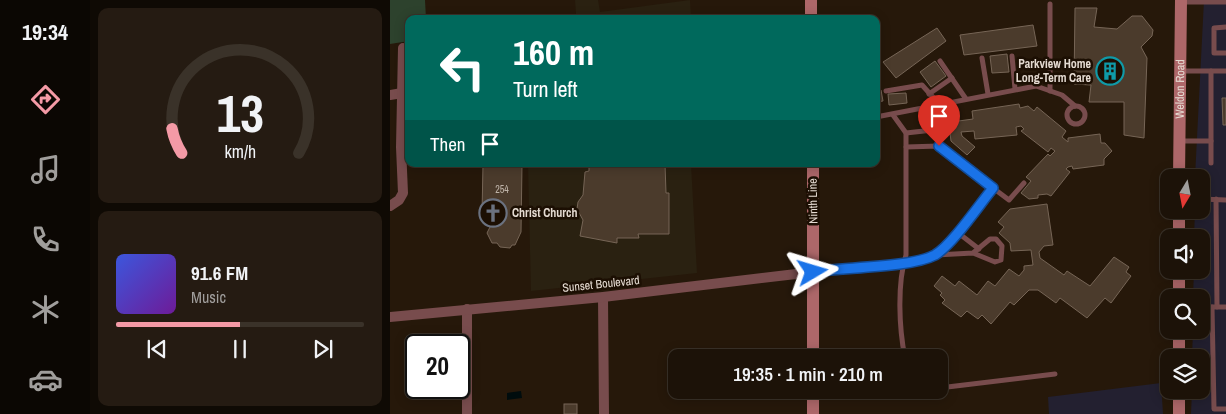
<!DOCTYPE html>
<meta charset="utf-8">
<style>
:root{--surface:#1c1208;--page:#251b12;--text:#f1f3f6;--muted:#a09e9c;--line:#3a3229;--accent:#f49aa6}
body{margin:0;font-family:"Archivo Narrow",sans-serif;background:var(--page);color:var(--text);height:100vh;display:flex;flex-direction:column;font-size:19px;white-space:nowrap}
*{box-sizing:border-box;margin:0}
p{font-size:16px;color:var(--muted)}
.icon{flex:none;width:28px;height:28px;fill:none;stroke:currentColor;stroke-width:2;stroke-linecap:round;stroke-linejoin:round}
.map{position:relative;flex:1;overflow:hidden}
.sheet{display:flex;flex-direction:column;gap:8px;padding:8px;background:#0f0a04;width:300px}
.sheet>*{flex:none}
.guide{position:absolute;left:15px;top:15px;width:475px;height:152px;border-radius:10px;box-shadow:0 2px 12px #0003,0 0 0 1px var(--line);background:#00695c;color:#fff;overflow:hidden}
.needle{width:32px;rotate:190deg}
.fabs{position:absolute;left:770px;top:169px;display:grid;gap:10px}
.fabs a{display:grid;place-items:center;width:50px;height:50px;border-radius:10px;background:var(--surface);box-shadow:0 2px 12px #0003,0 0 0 1px var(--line);font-size:25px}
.speed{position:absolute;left:15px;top:334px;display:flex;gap:10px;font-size:25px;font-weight:700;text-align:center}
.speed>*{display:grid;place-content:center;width:65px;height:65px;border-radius:50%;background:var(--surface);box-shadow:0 2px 12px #0003,0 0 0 1px var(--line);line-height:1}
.speed .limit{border:2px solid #111;border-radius:8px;background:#fff;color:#111}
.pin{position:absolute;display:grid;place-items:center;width:42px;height:42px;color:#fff;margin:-51px -21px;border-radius:50% 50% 50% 0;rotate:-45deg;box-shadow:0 0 5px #0007}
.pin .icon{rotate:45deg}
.me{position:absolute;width:55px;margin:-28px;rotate:83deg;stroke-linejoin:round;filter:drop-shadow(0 0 4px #0008)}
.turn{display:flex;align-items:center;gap:18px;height:105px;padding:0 25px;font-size:22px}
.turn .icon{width:65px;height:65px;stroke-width:2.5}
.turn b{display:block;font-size:35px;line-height:42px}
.then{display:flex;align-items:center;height:48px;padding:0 25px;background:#0003;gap:10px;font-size:19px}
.sheet .tile{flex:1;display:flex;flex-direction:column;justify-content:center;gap:8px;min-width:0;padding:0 18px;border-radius:10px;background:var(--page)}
.sheet .dial{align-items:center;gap:0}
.dial svg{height:130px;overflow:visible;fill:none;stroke:var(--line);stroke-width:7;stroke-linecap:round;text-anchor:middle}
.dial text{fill:var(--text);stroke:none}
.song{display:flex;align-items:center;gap:15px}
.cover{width:60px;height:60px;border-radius:8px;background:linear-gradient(135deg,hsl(230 70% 55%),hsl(280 70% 35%))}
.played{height:5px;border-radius:2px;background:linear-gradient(90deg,var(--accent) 50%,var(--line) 50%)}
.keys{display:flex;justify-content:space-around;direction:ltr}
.trip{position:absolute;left:278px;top:349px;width:280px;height:50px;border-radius:10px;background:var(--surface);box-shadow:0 2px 12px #0003,0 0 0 1px var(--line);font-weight:600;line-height:50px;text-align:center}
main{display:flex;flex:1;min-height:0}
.menu{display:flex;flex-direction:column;width:90px;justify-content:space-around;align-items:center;background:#0b0703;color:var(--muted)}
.menu .icon{width:35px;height:35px}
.menu .selected{color:var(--accent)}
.menu b{font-size:22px;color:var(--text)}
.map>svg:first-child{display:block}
</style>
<main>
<nav class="menu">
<b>19:34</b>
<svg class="icon selected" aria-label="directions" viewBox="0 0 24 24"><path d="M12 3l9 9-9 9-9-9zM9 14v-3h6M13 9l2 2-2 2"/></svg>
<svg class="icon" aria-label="music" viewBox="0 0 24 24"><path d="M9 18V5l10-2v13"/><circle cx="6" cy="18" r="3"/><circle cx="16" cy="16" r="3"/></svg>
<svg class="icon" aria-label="phone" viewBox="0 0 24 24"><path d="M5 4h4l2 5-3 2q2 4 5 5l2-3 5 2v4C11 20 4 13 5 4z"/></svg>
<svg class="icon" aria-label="climate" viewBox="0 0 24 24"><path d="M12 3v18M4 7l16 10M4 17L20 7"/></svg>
<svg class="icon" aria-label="car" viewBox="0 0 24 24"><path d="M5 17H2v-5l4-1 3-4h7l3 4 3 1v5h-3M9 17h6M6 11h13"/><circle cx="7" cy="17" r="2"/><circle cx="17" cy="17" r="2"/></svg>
</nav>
<section class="sheet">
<div class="tile dial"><svg viewBox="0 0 100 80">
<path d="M14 69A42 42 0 1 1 86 69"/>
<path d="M14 69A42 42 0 0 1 8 54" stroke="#f49aa6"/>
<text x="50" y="56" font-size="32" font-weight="700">13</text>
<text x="50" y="72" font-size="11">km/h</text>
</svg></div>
<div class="tile">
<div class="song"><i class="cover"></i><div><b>91.6 FM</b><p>Music</p></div></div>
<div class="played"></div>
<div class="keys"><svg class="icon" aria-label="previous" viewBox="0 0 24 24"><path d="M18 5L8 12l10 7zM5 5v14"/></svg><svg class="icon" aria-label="pause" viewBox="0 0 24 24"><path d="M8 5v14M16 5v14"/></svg><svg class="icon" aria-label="next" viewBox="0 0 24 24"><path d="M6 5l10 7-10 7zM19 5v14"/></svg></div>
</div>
</section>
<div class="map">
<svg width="836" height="414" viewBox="0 0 836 414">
<rect width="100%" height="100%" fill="#26180a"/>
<g fill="#232030">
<path d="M814 0H836V414H801L802 390H811V358L802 357 803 330H811V298L803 297 804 270H811V238L804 237 805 210H811V178L805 177Z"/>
<path d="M771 383 773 414H659L658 397Z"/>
</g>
<g fill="#2a2111">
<path d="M185 0H208L210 12 300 0 301 19H152L186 14Z"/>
<path d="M138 164H301L307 273 141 291Z"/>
</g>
<path fill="#2d422d" d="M0 0H35L36 19H19V41L0 44Z"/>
<path fill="#000c0d" d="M131 391 132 398 117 400V393Z"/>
<g fill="#4b3b2c" stroke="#766556">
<path d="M685 8H707L704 27 727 29 742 16H752L763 30 762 36 751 47 757 58 754 138 734 135V102H699L701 85 684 84Z"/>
<path d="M643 25 647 46 574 55 570 35Z"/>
<path d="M547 28 556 41 506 78 493 62Z"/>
<path d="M617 54 619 72 602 73 600 56Z"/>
<path d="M545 61 556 76 541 87 530 72Z"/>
<path d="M491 90 493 101 486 102V91Z"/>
<path d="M516 93 517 103 499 105 498 94Z"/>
<path d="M832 98H836V125H833Z"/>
<path d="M629 104 630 108 638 106 644 111 647 107 676 131 672 137 678 142V138L710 134 711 143H715L722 151 714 159V165L683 169 682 166 678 167 676 169 680 172 661 196 657 194 648 195V198L639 199 631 193 641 181 636 177 658 154 660 156 665 151 661 148 658 152 631 131 634 129 631 126 626 127 627 135 585 139 584 131 571 132 572 136 585 147 577 155 561 141 560 133 548 134 547 124 583 119 582 111Z"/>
<path d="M93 164H132L131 232 125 245H122L120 248 110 247 107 243H102L97 233 101 225 97 214H92Z"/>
<path d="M199 164H275L276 193H279V234H248L249 238H227V243L190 236 193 220 187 209 188 202 193 195 195 172 199 171Z"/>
<path d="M657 204 663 245 654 246 649 252 650 258 674 275 677 271 700 286 724 257 739 267 736 272 741 276 721 303 715 298 697 318 670 298 666 303 648 290H639L624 305 620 302 601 324 592 315 588 319 577 311 571 317 552 303 555 300 550 295 552 293 544 286 552 276 565 286 569 281 587 295 598 281 605 286 619 269 629 276 634 270V266L643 265 641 250 621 251 620 243 609 233 614 227 608 222 620 209Z"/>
<rect x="174" y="404" width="13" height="10"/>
</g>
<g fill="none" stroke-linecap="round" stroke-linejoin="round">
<g stroke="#784c4d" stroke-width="5">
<path d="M792 2H836"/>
<path d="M836 27 824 28V53H836"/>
<path d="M622 56 625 89"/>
<path d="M592 58 598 94"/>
<path d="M550 61 576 99"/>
<path d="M792 71H836"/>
<path d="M496 91 532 85 550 105 553 119"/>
<path d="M660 91V4"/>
<path d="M539 94 562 78"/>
<circle cx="686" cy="115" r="9"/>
<path d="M503 115 516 133V255C507 284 509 328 515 358"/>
<path d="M486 117 646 86 672 95 685 106"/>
<path d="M516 133 543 130"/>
<path d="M790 141H821V71"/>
<path d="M821 141V163"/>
<path d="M603 188 619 200 634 183"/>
<path d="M811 199 836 200"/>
<path d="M826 199 827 307"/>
<path d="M567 232 589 249"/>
<path d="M546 255 583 253 605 262 611 260 612 246 606 239H600L583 253"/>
<path d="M424 271C453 267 522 268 545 255 563 245 589 205 603 188L549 146 516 147"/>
<path d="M811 307H836"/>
<path d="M822 307 824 409H836"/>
<path d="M549 388 665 374"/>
</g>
<g stroke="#784c4d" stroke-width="10">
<path d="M0 95 12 93"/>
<path d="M0 206 9 200 13 193 11 147 13 48"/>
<path d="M213 297 214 414"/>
<path d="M77 309V414"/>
<path d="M0 317 213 297 423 272"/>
</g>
<g stroke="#ad6769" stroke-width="12">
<path d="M421 19V0"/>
<path d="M423 164V358"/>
<path id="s1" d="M789 178 791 0"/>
<path d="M789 210V238"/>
<path d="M789 270V298"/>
<path d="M789 330V358"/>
<path d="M423 390V414"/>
<path d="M789 390V414"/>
</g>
</g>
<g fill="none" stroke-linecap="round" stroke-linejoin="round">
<g stroke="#114b97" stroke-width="12">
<path id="route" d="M423 272C454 267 520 268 545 255 562 245 589 205 603 188L549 146"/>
</g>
<use href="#route" stroke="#1a73e8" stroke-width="9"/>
</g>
<defs>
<g id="building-ring" transform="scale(1.4375)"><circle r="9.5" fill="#1c0f03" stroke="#0f9aa8" stroke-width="1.5"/><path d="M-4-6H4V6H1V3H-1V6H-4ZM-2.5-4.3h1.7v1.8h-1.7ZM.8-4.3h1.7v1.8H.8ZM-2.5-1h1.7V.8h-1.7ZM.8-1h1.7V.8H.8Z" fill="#0f9aa8"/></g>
<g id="church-ring" transform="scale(1.4375)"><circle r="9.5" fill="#1c0f03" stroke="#6b7280" stroke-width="1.5"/><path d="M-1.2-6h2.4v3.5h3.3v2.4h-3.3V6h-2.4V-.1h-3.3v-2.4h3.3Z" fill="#6b7280"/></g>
</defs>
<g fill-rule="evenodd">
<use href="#building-ring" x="720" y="71"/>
<use href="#church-ring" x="103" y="213"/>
</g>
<g text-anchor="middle" stroke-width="5" stroke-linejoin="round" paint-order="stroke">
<g font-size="10" fill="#beb3a8">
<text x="112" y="193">254</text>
</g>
<g font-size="12" font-weight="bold" fill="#e5dbd2" stroke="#1c0f03" text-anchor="end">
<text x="701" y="68">Parkview Home<tspan x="701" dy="14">Long-Term Care</tspan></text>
<text x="122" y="217" text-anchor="start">Christ Church</text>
</g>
<g font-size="12" fill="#e5dbd2" stroke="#1c0f03">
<text dy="4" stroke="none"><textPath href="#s1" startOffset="89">Weldon Road</textPath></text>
<text transform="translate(423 201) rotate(-91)" y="4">Ninth Line</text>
<text transform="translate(211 284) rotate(-6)" y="4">Sunset Boulevard</text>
</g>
</g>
</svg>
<div class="fabs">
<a><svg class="needle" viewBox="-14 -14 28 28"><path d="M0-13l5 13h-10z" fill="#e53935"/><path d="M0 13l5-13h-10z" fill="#a09e9c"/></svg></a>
<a><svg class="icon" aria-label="sound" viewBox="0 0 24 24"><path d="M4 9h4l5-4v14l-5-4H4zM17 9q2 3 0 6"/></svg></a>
<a><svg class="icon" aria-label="search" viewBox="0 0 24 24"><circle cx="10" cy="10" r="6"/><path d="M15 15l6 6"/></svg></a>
<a><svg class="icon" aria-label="layers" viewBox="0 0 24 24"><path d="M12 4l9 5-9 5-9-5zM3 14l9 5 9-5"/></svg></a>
</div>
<div class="speed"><div class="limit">20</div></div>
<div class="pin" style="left:549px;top:146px;background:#d93025"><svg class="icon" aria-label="arrive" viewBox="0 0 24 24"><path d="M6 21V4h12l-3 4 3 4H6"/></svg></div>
<svg class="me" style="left:423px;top:272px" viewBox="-20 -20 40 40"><path d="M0-17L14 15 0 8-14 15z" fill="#1a73e8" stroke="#fff" stroke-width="4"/></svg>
<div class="trip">19:35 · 1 min · 210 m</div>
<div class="guide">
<div class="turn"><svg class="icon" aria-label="left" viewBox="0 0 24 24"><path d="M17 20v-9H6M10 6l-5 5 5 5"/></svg><div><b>160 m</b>Turn left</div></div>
<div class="then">Then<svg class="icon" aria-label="arrive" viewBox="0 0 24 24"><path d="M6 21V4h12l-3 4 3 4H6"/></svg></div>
</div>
</div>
</main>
